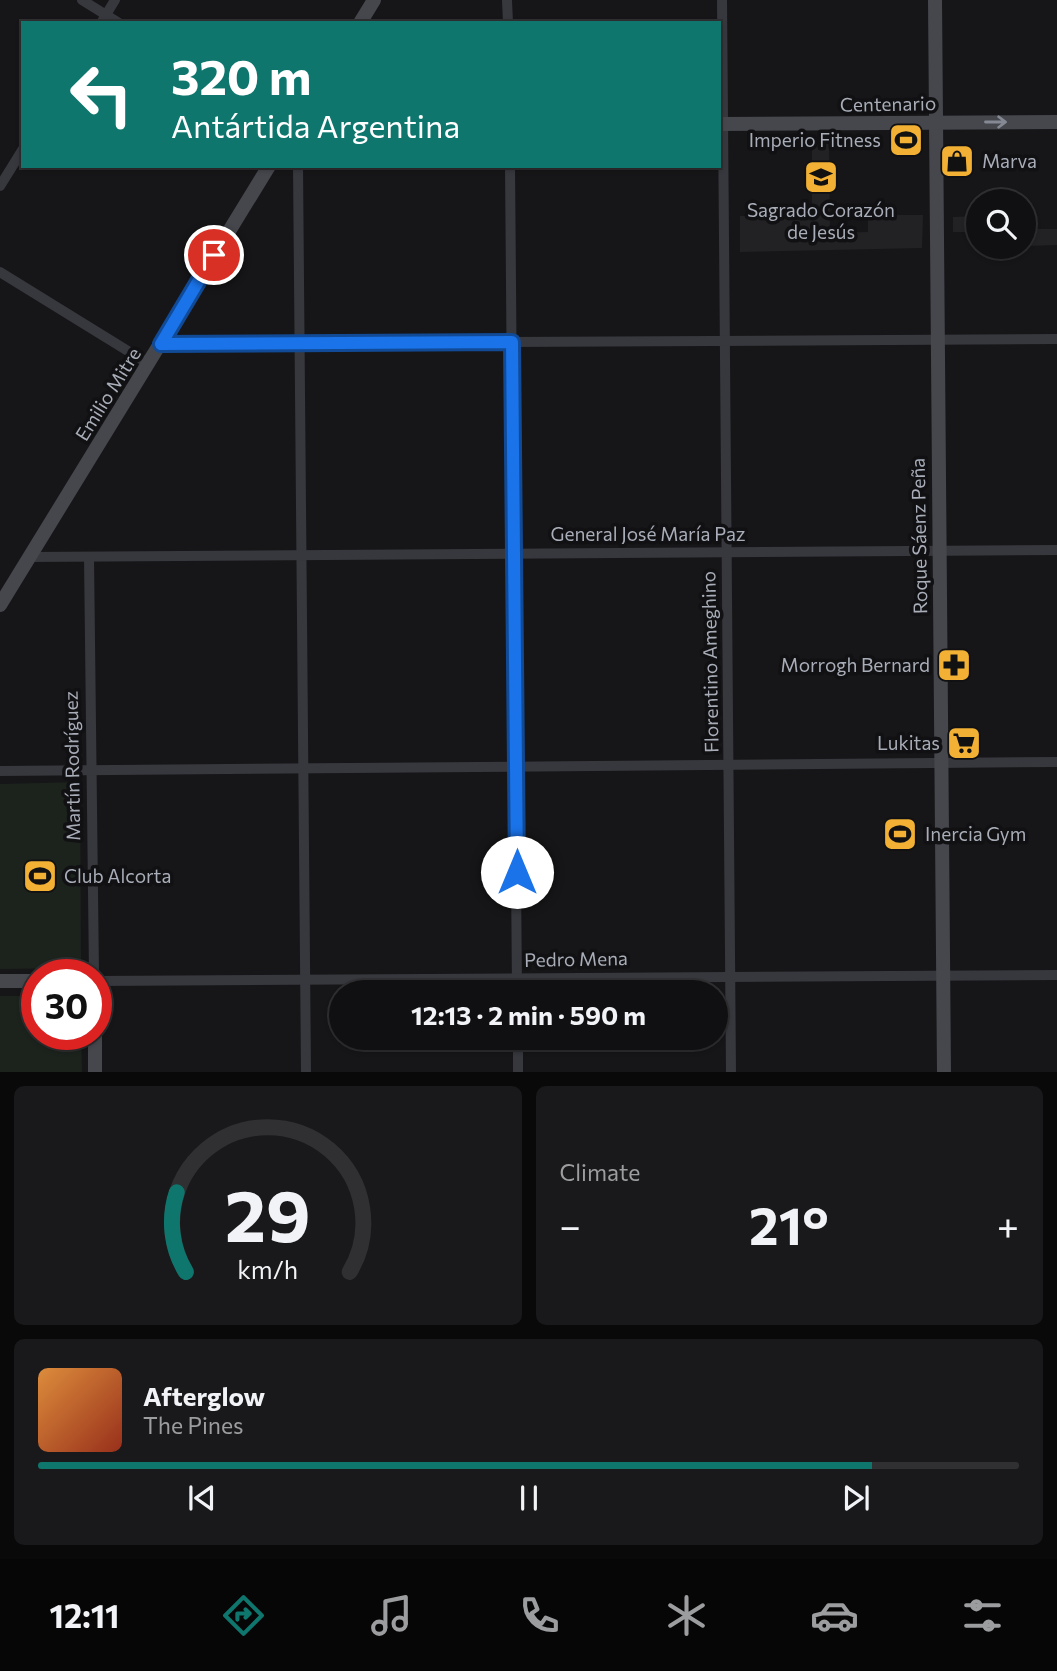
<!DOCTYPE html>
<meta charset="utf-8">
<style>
:root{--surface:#101012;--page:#19191b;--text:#f1f3f6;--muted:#9c9d9f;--line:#303032;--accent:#0f766e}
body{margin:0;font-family:Commissioner,sans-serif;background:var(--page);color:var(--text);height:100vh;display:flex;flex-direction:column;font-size:26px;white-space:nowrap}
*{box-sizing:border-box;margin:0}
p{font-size:23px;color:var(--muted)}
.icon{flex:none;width:38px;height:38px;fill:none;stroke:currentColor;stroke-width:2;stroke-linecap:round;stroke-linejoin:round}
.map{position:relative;height:1072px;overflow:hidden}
.side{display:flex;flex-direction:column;gap:14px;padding:14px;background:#09090a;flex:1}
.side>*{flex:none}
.hud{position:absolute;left:21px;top:21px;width:700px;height:147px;border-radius:0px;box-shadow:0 2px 5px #0004,0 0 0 2px var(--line);background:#0f766e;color:#fff;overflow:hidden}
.controls{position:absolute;left:966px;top:189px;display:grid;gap:14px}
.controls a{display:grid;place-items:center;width:70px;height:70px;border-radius:50%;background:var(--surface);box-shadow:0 2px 5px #0004,0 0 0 2px var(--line);font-size:35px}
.speed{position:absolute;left:21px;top:959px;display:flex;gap:14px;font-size:35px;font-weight:700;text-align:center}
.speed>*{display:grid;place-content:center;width:91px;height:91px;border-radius:50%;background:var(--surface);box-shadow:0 2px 5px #0004,0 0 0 2px var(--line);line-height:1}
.speed .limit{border:10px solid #d22;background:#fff;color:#111}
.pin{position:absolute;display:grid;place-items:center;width:60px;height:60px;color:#fff;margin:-30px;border:4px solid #fff;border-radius:50%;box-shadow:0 2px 7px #0007}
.me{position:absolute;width:77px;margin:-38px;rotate:0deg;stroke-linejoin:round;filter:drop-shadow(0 0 5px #0008)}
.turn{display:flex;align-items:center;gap:24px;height:147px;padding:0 35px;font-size:32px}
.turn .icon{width:91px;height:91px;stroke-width:2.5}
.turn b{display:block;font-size:49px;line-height:60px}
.big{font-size:52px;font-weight:700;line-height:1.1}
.side .card{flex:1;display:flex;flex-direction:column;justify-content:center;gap:10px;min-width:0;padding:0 24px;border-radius:10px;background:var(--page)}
.side .dial{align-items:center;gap:0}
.dial svg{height:182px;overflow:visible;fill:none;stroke:var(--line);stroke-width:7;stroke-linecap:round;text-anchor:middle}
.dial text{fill:var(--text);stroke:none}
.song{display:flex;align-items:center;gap:21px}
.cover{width:84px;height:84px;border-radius:10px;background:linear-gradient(135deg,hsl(30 70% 55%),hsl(10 70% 35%))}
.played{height:7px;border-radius:4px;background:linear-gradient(90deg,var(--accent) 85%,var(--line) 85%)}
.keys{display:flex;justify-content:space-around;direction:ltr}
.heat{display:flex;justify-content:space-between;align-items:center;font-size:38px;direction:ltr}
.side .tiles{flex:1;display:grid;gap:14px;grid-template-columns:1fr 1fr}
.card:last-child{grid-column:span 2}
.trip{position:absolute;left:329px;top:980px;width:399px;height:70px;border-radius:35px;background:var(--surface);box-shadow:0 2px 5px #0004,0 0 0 2px var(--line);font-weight:700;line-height:70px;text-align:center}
.dock{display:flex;height:112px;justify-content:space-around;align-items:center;background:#060607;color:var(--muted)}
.dock .icon{width:49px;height:49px}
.dock .active{color:var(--accent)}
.dock b{font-size:32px;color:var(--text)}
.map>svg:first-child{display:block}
</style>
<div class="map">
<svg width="1057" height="1073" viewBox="0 0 1057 1073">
<rect width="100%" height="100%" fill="#161618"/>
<g fill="#222225">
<path d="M812 139H829L830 233 868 232V215H923L922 248 740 252V216H812Z"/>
<path d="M978 216V232H953V217Z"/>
<path d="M1024 216H1036L1037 229H1057V245L1024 246Z"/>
</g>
<g fill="#1c231d">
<path d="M80 782 81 968 0 969V784Z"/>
<path d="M0 996H37V1034H81L82 1072H0Z"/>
</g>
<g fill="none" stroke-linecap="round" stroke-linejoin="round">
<g stroke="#37383d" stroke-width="10">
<path d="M82 0 119 23"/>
<path d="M507 0 508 23"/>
<path d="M722 0 731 1073"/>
<path d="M101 23 115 0"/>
<path d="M298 166 306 1073"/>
<path d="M510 166 517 992"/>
<path d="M0 186 23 149"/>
<path d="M0 272 149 364"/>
<path d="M161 344 1057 339"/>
<path d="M29 557 1057 550"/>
<path d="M89 557 94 975"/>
<path d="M0 771 1057 762"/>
<path d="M96 981 1057 975"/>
<path d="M518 1038V1073"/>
</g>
<g stroke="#45474d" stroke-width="14">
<path d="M935 0 944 1073"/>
<path d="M360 23 374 0"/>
<path d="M719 124 1057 122"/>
<path d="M0 605 269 166"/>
<path d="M0 981H37"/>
<path d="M95 1034V1073"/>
</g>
</g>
<defs><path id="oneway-shaft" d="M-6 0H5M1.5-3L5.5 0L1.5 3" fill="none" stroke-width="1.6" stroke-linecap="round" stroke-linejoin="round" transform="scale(1.75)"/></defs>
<use stroke="#858993" href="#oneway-shaft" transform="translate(996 122)"/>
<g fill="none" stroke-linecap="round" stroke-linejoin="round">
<g stroke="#114b97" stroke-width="18">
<path id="route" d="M214 255 161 344 512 342 517 872"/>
</g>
<use href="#route" stroke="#1a73e8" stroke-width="12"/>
</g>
<defs>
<g id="stadium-square" transform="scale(1.75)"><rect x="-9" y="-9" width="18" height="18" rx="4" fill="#f2b134" stroke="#111113"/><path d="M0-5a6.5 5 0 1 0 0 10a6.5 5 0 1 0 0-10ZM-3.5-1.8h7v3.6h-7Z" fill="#111"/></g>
<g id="shop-square" transform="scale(1.75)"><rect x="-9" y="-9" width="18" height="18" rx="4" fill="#f2b134" stroke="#111113"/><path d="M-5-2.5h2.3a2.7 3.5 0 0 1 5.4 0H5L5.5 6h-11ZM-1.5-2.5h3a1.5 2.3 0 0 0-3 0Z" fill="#111"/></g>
<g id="school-square" transform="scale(1.75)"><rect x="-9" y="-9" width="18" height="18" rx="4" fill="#f2b134" stroke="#111113"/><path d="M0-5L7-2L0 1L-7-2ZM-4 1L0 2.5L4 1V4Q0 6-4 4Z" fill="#111"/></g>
<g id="pharmacy-square" transform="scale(1.75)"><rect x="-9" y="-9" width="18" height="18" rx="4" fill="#f2b134" stroke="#111113"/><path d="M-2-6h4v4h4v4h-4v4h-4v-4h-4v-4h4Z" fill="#111"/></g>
<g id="supermarket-square" transform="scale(1.75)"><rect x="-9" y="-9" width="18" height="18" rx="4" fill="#f2b134" stroke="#111113"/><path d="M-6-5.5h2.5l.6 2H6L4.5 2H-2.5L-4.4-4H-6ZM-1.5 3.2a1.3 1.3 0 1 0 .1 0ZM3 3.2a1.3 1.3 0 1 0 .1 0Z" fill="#111"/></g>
</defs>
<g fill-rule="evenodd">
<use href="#stadium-square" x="906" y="140"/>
<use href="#shop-square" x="957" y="161"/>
<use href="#school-square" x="821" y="177"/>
<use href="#pharmacy-square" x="954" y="665"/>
<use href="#supermarket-square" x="964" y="743"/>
<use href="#stadium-square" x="900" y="834"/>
<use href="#stadium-square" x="40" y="876"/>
</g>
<g text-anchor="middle" stroke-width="7" stroke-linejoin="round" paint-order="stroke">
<g font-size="19" fill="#a8adb8" stroke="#111113">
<text transform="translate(888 104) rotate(-1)" y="7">Centenario</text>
<text transform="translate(108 394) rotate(-58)" y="7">Emilio Mitre</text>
<text x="648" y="541">General José María Paz</text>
<text transform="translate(919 536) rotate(-91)" y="7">Roque Sáenz Peña</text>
<text transform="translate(710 662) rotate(-91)" y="7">Florentino Ameghino</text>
<text transform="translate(72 766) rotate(-91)" y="7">Martín Rodríguez</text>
<text transform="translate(576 959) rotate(-1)" y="7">Pedro Mena</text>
</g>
<g font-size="19" fill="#a8adb8" stroke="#111113" text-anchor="end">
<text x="881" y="147">Imperio Fitness</text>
<text x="982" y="168" text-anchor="start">Marva</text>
<text x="821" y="217" text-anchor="middle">Sagrado Corazón<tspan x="821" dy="22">de Jesús</tspan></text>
<text x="930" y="672">Morrogh Bernard</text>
<text x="940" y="750">Lukitas</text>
<text x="925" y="841" text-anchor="start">Inercia Gym</text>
<text x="64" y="883" text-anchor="start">Club Alcorta</text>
</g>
</g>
</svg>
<div class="controls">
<a><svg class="icon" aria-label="search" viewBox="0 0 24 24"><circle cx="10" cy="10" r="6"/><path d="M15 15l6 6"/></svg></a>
</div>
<div class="speed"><div class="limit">30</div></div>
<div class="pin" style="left:214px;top:255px;background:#d93025"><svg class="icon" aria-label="arrive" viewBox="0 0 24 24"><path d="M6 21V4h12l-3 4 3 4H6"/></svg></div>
<svg class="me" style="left:517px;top:872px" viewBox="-20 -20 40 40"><circle r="19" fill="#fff"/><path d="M0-13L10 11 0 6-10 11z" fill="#1a73e8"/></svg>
<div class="trip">12:13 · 2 min · 590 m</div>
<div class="hud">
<div class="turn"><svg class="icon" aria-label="left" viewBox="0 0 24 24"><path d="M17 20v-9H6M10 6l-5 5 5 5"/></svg><div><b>320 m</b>Antártida Argentina</div></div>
</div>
</div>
<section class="side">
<div class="tiles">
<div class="card dial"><svg viewBox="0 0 100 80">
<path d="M14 69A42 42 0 1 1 86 69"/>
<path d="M14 69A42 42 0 0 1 10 34" stroke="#0f766e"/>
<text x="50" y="56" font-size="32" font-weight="700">29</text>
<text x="50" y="72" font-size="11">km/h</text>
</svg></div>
<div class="card"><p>Climate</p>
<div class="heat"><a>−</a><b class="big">21°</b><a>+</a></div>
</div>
<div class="card">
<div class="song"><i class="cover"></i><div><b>Afterglow</b><p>The Pines</p></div></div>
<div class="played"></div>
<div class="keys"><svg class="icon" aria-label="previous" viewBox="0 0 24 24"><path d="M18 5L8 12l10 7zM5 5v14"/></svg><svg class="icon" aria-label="pause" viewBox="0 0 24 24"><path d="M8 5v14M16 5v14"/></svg><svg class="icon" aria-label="next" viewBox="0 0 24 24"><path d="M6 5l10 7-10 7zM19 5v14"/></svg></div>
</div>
</div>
</section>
<nav class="dock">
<b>12:11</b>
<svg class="icon active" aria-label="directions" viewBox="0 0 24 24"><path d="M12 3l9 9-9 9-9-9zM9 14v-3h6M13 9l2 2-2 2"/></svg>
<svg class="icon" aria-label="music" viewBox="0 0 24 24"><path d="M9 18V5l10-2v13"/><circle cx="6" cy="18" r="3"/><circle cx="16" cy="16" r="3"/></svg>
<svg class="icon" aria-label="phone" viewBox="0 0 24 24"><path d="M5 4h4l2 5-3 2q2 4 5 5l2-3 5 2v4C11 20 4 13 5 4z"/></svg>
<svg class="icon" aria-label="climate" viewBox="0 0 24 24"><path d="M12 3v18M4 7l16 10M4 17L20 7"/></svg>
<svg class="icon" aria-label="car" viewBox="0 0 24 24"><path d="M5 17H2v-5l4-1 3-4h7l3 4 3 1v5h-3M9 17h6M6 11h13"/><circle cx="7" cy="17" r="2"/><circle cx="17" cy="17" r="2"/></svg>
<svg class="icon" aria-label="filters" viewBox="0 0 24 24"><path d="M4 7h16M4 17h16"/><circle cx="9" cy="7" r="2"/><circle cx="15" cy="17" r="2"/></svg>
</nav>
